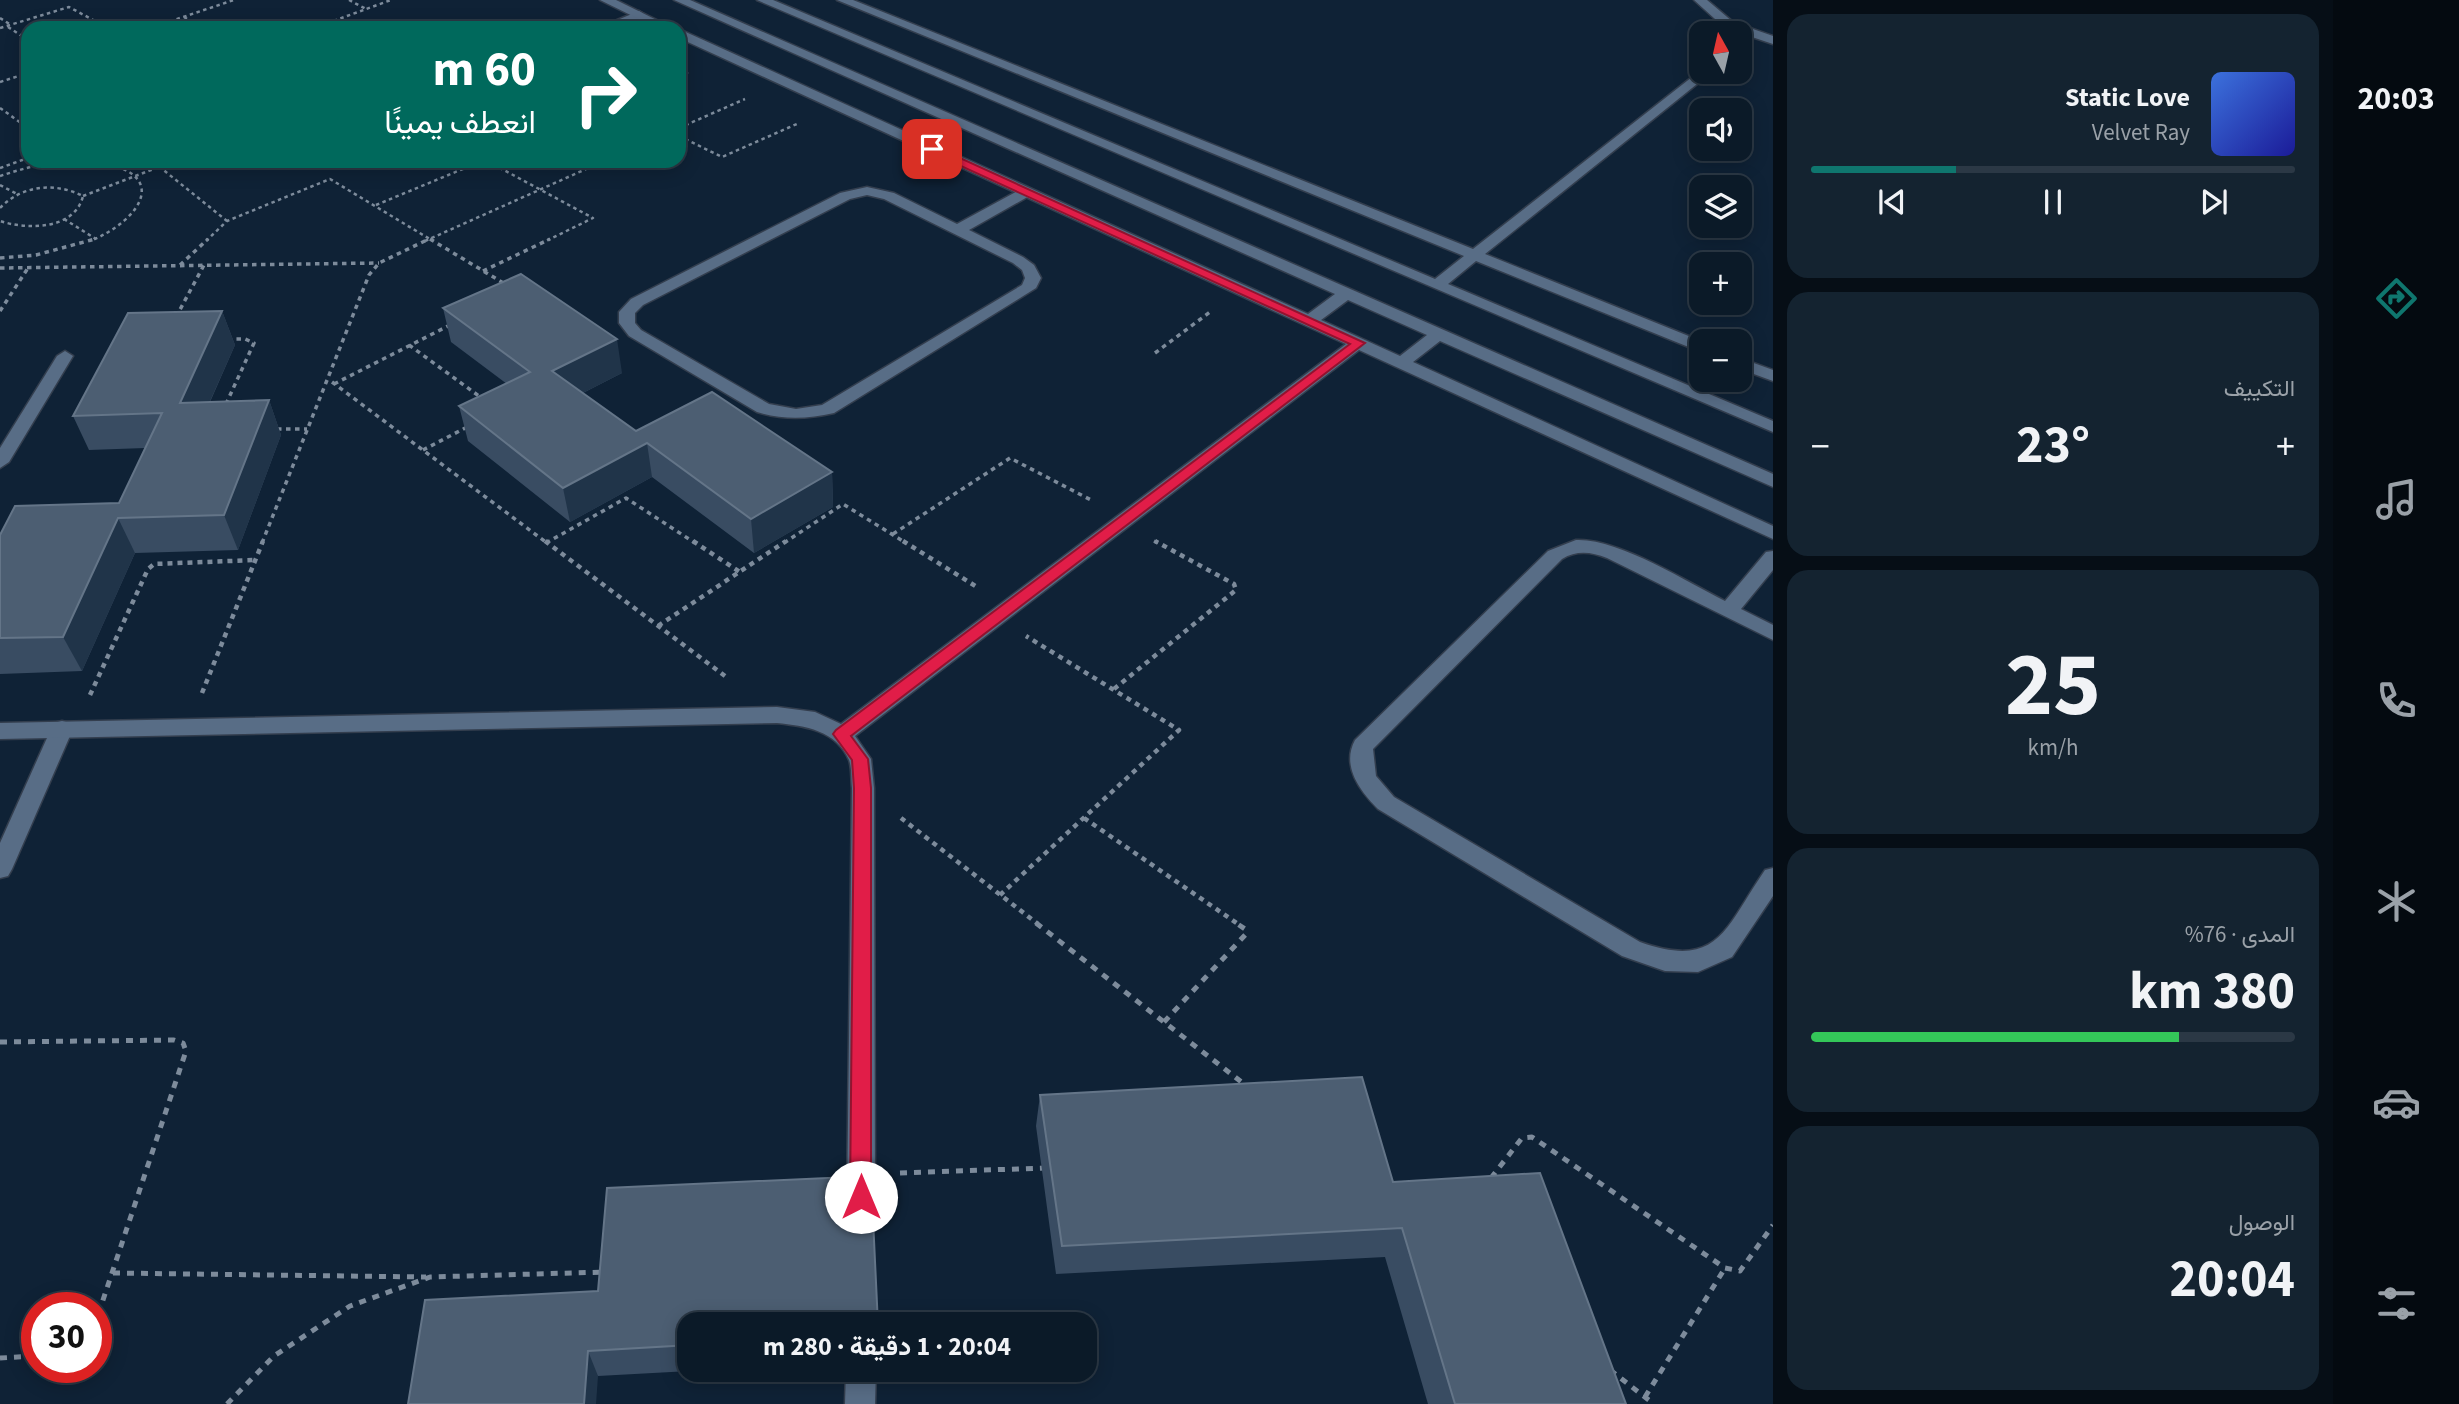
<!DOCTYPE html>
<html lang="ar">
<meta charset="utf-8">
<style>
:root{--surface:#0b1a28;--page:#142330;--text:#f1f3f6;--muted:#9aa1a8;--line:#2b3845;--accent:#0f766e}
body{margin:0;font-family:"Source Sans 3",Vazirmatn,sans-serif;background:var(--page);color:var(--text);direction:rtl;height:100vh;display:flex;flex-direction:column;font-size:26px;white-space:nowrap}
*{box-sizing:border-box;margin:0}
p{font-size:23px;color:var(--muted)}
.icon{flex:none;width:38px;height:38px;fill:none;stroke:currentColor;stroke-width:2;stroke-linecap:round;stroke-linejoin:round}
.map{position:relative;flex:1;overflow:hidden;direction:ltr}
.sheet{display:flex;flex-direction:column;gap:14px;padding:14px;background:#060e16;width:560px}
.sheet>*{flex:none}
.guide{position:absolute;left:21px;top:21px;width:665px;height:147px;border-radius:21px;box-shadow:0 4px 18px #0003,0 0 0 2px var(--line);direction:rtl;background:#00695c;color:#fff;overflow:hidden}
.needle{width:46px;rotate:352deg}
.controls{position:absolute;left:1689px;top:21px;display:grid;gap:14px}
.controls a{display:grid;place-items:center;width:63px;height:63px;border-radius:14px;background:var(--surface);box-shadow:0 4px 18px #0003,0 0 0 2px var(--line);font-size:35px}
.speed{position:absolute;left:21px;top:1292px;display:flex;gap:14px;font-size:35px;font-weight:700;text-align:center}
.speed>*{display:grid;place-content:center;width:91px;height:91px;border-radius:50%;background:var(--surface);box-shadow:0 4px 18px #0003,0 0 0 2px var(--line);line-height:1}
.speed .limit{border:10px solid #d22;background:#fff;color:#111}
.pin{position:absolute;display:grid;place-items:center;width:60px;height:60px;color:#fff;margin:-30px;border-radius:14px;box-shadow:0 4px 10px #0006}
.me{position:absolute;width:77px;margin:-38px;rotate:0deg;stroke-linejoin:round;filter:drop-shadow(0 0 5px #0008)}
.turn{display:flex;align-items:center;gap:24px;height:147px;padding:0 35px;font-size:32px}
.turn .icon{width:91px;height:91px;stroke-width:2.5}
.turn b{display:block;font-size:49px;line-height:60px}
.big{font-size:52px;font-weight:700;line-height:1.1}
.sheet .widget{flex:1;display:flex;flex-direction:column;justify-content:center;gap:10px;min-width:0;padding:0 24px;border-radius:21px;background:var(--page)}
.sheet .dial{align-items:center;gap:0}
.dial b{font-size:91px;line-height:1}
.song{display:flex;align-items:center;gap:21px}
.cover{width:84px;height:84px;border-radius:10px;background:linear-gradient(135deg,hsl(220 70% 55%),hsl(240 70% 35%))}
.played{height:7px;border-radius:4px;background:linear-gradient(90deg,var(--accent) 30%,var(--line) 30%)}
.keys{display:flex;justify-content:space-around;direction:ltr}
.heat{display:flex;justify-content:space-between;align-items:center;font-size:38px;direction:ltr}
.charge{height:10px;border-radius:5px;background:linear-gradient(90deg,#34c759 76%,var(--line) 0)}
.trip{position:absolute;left:677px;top:1312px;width:420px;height:70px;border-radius:21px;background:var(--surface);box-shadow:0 4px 18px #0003,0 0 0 2px var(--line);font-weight:700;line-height:70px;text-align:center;direction:rtl}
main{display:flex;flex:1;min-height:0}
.tab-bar{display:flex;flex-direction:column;width:126px;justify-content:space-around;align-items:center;background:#040a10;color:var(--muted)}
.tab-bar .icon{width:49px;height:49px}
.tab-bar .current{color:var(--accent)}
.tab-bar b{font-size:32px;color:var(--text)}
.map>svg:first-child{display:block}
</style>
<main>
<nav class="tab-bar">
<b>20:03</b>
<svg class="icon current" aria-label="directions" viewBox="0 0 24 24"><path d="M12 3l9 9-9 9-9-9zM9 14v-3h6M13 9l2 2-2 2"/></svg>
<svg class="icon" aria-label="music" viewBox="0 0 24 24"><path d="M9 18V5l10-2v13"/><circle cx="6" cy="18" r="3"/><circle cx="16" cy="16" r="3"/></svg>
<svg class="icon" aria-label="phone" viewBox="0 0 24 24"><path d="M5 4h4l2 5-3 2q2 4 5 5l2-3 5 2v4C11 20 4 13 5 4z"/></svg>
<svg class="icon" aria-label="climate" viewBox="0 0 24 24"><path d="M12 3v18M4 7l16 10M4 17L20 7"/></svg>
<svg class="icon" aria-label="car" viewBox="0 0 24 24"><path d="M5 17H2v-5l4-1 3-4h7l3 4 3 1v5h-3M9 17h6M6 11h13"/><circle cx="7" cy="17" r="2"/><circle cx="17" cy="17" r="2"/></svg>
<svg class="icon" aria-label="filters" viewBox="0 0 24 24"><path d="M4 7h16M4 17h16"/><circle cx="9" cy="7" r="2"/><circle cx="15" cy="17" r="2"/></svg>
</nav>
<section class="sheet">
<div class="widget">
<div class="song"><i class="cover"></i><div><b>Static Love</b><p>Velvet Ray</p></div></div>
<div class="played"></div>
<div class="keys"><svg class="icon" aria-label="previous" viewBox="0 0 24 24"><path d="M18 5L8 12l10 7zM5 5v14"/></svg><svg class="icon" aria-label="pause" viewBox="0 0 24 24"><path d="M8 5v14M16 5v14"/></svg><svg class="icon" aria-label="next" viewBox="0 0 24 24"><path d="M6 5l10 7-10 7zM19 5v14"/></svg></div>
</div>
<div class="widget"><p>التكييف</p>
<div class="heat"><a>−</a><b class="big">23°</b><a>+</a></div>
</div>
<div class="widget dial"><b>25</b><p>km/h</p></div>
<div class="widget"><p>المدى · 76%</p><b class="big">380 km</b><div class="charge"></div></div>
<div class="widget"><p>الوصول</p><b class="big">20:04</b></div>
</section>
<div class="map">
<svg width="1773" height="1404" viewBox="0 0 1773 1404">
<rect width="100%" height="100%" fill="#0f2236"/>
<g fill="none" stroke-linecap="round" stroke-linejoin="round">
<g stroke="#333e4e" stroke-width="3">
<g id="lane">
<path d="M639 11 645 15 643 18 615 28H598Z"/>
<path d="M867 187 894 193 957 224 1021 189H1031L1033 192 1031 195 969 230 1023 257 1034 265 1041 278 1036 288 834 413C807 419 784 420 757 412L629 336 619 323V312L631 299 840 193ZM867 195 884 199 1013 263 1022 270 1025 278 1022 285 822 405 796 409 769 404 641 330 635 323V313L643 305 850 199Z"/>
<path d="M65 351 73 356 9 462 0 468V448L57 356Z"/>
<path d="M1576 540C1618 538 1687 582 1725 601L1766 552 1773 551V570L1741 609 1773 625V640L1607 558C1591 552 1577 550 1562 559L1373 749 1376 776 1394 797 1640 942C1719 970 1725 928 1765 870L1773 868V896L1732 957 1698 972 1665 971 1622 956 1378 809C1360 791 1341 766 1355 740L1548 551Z"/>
<path d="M62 721 70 723 73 729 12 869 8 876 0 878V843L51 729 54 723Z"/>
</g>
</g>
<g stroke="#333e4e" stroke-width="3">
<g id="street">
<path d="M600 0H616L673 28H657Z"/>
<path d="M674 0H690L1773 474V487L1440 341 1413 362 1773 526V539L1359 350 855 736 871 759 874 788 875 1204 871 1213 861 1217 851 1213 847 1204 852 788C851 780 852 768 849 760 836 730 805 726 777 723L0 739V723L777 707 815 712 841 724 1346 344 679 38V29L1308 314 1335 294ZM1348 300 1427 335 1400 356 1321 320Z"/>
<path d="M757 0H773L1435 279 1464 256 837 0H853L1473 249 1701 70 1712 72 1485 254 1701 341V352L1476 261 1448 284 1773 421V432Z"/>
<path d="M1694 0H1707L1733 22 1773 36V44L1725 28Z"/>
<path d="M1740 358 1773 370V381L1740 369Z"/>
<path d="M846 1370H876L875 1404H845Z"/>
</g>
</g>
<g stroke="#7d8b9b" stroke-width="2.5" stroke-dasharray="3.5 3.5" stroke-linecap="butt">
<path d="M349 0 366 9"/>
<path d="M184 17 202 28"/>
<path d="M0 18 11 25"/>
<path d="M8 27 28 40"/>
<path d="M0 28 69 7 108 28"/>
<path d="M150 28 234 0"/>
<path d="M314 28 391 0"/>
<path d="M679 76 688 72"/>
<path d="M0 82 28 73"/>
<path d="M0 108 28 128"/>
<path d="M679 128 745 99"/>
<path d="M679 136 722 157 799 123"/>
<path d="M157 161 156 164 227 221"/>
<path d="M487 161 593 218 546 241"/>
<path d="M0 168 28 158"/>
<path d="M0 176C31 166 63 157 95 162 172 172 142 220 90 241"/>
<path d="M0 185 17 194"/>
<path d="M83 196 159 167"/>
<path d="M376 205 482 161"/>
<path d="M0 208C22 185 55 182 83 196 75 230 27 230 0 221"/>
<path d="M64 219 96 239"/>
<path d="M206 241 227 221 330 179 433 241"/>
<path d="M425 241 604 161"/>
</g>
<g stroke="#7d8b9b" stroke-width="3.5" stroke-dasharray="4.5 4.5" stroke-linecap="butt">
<path d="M430 239 505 284"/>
<path d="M0 258 36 255 95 239"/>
<path d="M180 265 208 239"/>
<path d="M0 268 379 263"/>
<path d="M483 271 550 239"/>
<path d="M0 311 28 268"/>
<path d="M176 317 204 265"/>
<path d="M409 345 483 399"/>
<path d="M1155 353 1210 312"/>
<path d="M332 382 547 543"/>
<path d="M334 384 452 324"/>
<path d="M226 404 254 343 245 339H229"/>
<path d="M277 429H307"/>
<path d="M423 450 469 426"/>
<path d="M893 534 1010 458 1093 501"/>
<path d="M1154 541 1158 543"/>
<path d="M262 543 369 275 379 263 429 239"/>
<path d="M546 543 626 498 695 543"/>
<path d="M784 543 843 504 906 543"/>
</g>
<g stroke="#7d8b9b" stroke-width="4.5" stroke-dasharray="5 5" stroke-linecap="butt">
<path d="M545 541 729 679"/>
<path d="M693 541 740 572"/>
<path d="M903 541 977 587"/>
<path d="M546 543 549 541"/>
<path d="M658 626 786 541"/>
<path d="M1114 689 1236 590 1234 584 1155 541"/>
<path d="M202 693 263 541"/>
<path d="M90 695 148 569 154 564 255 560"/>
<path d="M901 818 1038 924"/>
<path d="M1084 818 1238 924"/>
<path d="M1000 895 1179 730 1026 636"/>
</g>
<g stroke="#7d8b9b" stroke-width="5" stroke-dasharray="7 7" stroke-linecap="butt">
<path d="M1036 923 1248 1087"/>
<path d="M1164 1022 1246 934 1245 929 1236 923"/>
<path d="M0 1042 174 1040 183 1043 186 1051 96 1321"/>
<path d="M900 1173 1045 1168"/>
<path d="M1491 1178 1522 1138 1532 1137 1725 1268 1740 1271 1773 1225"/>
<path d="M113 1273 426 1277"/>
<path d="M0 1358 37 1356"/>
<path d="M1610 1370 1654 1404"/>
<path d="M1645 1397 1725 1268"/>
<path d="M227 1404 274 1356 350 1306 430 1277 606 1272"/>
</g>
<use href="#lane" fill="#586d86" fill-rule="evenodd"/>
<use href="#street" fill="#586d86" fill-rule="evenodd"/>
</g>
<g fill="#394c62">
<path d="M443 308 622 373 583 393 636 431 832 472 833 507 754 553 652 477 570 522 468 441 459 406 507 384 451 342Z"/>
<path d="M222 311 235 345 210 402 269 400 281 435 238 550 135 553 82 671 0 674V535L119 503 145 448 89 450 73 416Z"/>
<path d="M1040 1095 1393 1182 1626 1404H1428L1385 1257 1056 1274 1036 1126Z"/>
<path d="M425 1300 690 1325V1370H708L598 1376Z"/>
</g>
<g fill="#203449">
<path d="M222 311 235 345 194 437 180 403Z"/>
<path d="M617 339 622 373 559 405 552 371Z"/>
<path d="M269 400 281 435 238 550 224 515Z"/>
<path d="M647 443 652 477 570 522 563 488Z"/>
<path d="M832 472 833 507 754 553 751 519Z"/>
<path d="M118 518 135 553 82 671 63 637Z"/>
<path d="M588 1351 598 1376 596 1404H584Z"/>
</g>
<g fill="#4c5e72" stroke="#647588" stroke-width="2">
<path d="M521 274 617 339 552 371 636 431 712 392 832 472 751 519 647 443 563 488 459 406 530 372 443 308Z"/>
<path d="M222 311 180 403 269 400 224 515 118 518 63 637 0 638V535L15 506 119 503 162 413 73 416 128 313Z"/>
<path d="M1362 1077 1393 1182 1540 1173 1626 1404H1455L1402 1228 1062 1246 1040 1095Z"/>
<path d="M871 1176 878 1325H690V1345L588 1351 584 1404H408L425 1300 598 1291 607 1188Z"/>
</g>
<path fill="#e11d48" stroke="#92132f" stroke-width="2" d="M928 147H936L1365 343 851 736 868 759 871 788V1197L868 1204 861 1207 853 1204 850 1197 854 788 852 760 833 734 836 730 1350 344 928 151Z"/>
</svg>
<div class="controls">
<a><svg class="needle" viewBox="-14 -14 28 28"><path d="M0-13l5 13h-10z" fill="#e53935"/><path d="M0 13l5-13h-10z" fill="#9aa1a8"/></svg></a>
<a><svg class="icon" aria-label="sound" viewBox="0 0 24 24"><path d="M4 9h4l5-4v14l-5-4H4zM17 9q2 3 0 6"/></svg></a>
<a><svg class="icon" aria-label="layers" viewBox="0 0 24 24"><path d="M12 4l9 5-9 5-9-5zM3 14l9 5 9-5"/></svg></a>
<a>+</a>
<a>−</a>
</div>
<div class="speed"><div class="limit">30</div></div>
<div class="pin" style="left:932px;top:149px;background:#d93025"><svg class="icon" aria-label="arrive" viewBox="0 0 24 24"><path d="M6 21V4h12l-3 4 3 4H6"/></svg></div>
<svg class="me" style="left:861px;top:1197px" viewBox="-20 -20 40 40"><circle r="19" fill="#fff"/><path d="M0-13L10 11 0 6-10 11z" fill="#e11d48"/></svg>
<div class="trip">20:04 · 1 دقيقة · 280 m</div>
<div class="guide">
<div class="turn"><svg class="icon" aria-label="right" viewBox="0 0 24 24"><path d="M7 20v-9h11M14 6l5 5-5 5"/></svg><div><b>60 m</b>انعطف يمينًا</div></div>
</div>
</div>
</main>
